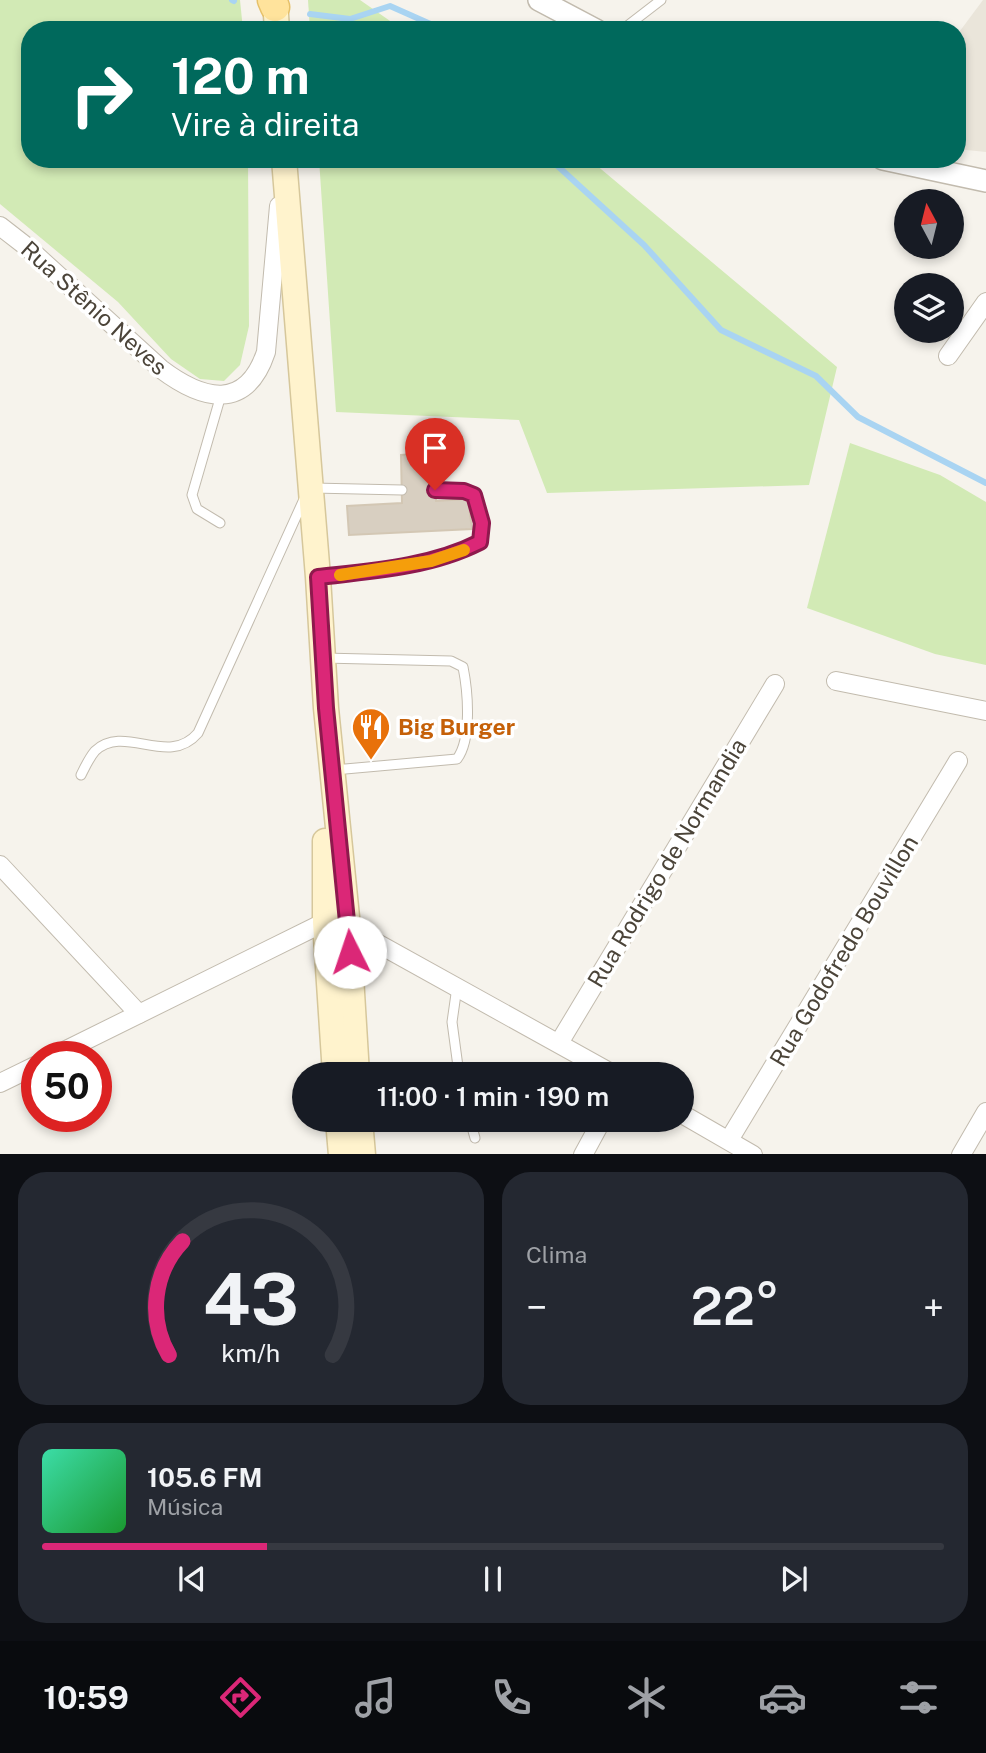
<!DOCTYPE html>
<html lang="pt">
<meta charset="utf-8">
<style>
:root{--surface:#171b24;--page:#242831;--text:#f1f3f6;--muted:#9ea1a6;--line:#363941;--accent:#db2777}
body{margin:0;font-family:"Public Sans",sans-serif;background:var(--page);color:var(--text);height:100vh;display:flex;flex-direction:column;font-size:26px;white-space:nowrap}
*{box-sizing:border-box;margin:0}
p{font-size:23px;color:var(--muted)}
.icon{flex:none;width:38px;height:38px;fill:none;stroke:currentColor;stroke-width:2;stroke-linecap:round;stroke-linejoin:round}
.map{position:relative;height:1154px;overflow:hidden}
.panel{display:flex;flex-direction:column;gap:18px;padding:18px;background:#0d0f14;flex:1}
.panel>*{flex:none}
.hud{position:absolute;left:21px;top:21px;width:945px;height:147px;border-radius:28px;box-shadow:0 4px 10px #0003;background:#00695c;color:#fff;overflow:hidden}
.needle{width:46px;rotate:353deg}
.controls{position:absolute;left:894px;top:189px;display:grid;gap:14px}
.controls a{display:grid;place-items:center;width:70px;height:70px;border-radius:50%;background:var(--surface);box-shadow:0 4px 10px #0003;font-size:35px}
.speed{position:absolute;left:21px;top:1041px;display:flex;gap:14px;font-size:35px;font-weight:700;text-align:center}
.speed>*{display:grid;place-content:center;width:91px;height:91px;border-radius:50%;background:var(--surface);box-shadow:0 4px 10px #0003;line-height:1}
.speed .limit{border:10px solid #d22;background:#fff;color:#111}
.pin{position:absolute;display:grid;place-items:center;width:60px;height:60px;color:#fff;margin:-72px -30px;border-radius:50% 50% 50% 0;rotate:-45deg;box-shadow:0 0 7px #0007}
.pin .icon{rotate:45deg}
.me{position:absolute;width:77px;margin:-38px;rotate:356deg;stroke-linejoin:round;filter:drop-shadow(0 0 5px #0008)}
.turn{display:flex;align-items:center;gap:24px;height:147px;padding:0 35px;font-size:32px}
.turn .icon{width:91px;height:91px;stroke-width:2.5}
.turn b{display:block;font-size:49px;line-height:60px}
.big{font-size:52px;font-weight:600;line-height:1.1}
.panel .widget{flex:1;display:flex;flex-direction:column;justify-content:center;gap:10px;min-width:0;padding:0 24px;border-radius:28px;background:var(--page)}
.panel .dial{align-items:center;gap:0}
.dial svg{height:182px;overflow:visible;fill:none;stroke:var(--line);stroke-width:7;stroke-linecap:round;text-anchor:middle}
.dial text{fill:var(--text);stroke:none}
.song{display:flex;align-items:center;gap:21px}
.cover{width:84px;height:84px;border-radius:10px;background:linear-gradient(135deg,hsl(160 70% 55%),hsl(130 70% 35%))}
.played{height:7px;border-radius:4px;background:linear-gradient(90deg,var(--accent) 25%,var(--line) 25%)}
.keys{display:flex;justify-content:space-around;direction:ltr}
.heat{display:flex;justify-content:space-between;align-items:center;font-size:38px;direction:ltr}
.panel .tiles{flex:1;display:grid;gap:18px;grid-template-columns:1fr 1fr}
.widget:last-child{grid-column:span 2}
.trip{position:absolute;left:292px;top:1062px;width:402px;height:70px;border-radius:35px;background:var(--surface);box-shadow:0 4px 10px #0003;font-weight:600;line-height:70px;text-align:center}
.dock{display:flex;height:112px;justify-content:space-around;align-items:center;background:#090b0e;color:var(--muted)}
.dock .icon{width:49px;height:49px}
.dock .selected{color:var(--accent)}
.dock b{font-size:32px;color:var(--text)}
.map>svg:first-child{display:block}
</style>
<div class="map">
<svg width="986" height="1155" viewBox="0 0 986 1155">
<rect width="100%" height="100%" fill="#f6f3ec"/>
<path fill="#eae5da" d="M983 0H986V152L957 149V35Z"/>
<g fill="#d2eab5">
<path d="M0 0H240L243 30H30V159H248L249 326 240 365 224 381 200 379 171 359 118 302 0 204Z"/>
<path d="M308 0H360L403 30H310Z"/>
<path d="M319 159H589L837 367 809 485 547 493 519 420 336 412Z"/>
<path d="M850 443 940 475 986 502V665L935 654 807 608Z"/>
</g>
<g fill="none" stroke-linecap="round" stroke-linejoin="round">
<g stroke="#a9d4f2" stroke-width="6">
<path d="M232 0 234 1"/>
<path d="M310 14 350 19 390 6 444 30"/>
<path d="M550 159 644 245 721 330 816 376 858 417 986 483"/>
</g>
</g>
<path fill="#d8cfc1" stroke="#d3c7b4" stroke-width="2" d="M432 453 436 501 468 499 472 529 349 535 347 506 402 503 401 455Z"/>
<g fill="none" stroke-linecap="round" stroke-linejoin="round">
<g stroke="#c2bbae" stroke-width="11">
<g id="service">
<path d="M622 30 661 0"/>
<path d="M313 488 402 490"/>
<path d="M220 523 197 509 192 495 221 395"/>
<path d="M320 577C373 571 432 566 480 542L482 523 474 495 464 490H435"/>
<path d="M323 658 451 661 463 667C468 692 472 739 457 759L334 770"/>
<path d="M81 775C85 767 89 758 95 751 125 723 168 768 198 733L305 497"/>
<path d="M457 987 452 1022 459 1074"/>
<path d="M470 1120 475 1138"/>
</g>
</g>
<g stroke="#c2bbae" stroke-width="20">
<g id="minor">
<path d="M0 226 27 247 161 369C202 400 246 412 266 352L279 206"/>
<path d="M948 356 986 302"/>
<path d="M836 681 986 711"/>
<path d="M0 865 139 1014"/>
<path d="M348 927 613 1074"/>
<path d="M559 1043 775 684"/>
<path d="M52 1057 325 922"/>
<path d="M0 1083 37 1065"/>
<path d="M682 1114 753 1155"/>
<path d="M729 1140 958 761"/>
<path d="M583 1155 602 1120"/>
<path d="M961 1155 986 1112"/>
</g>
</g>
<g stroke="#c2bbae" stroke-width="24">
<g id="tertiary">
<path d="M539 0 596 30"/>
<path d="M883 159 986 181"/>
</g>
</g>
<g stroke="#d6c79b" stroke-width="27">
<g id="secondary">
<path d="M275 0 277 30"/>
<path d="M284 159 318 577 326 708 348 927 357 1074"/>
<path d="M325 841V922L335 1074"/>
<path d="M338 1120 341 1155"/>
<path d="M360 1120 363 1155"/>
</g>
</g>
<g stroke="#e6c16a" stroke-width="31">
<path id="primary" d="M272 0 275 7"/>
</g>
<use href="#service" stroke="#fff" stroke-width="9"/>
<use href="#minor" stroke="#fff" stroke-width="18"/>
<use href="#tertiary" stroke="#fff" stroke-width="21"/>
<use href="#secondary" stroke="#fff3cd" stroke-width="24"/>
<use href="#primary" stroke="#ffe39c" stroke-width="28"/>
</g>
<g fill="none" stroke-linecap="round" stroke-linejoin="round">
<g stroke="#8e194d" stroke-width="18">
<path id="route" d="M350 952 326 708 318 577C372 571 431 567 480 542L482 523 474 495 464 491 435 490"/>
</g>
<use href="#route" stroke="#db2777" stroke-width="12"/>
<path stroke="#f59e0b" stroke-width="12" d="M340 575 431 561 464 550"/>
</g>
<defs>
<g id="restaurant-pin" transform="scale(2.0125)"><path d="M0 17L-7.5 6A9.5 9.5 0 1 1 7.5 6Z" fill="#e8710a" stroke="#fff"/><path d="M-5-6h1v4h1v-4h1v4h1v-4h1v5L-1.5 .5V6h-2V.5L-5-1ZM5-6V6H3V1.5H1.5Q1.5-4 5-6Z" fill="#fff"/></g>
</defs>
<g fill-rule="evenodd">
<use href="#restaurant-pin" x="371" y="727"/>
</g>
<g text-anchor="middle" stroke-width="7" stroke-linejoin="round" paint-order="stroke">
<g font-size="23" fill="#4b4439" stroke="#fff">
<text transform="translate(94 308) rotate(42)" y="8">Rua Stênio Neves</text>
<text transform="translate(667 863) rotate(-59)" y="8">Rua Rodrigo de Normandia</text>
<text transform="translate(844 951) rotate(-59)" y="8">Rua Godofredo Bouvillon</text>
</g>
<g font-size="23" font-weight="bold" fill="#c56008" stroke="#fff" text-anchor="start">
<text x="398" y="735">Big Burger</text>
</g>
</g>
</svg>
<div class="controls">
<a><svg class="needle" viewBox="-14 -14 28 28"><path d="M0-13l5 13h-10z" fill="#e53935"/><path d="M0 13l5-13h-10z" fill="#9ea1a6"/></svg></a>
<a><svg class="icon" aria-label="layers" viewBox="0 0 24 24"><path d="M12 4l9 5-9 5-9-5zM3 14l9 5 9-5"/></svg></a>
</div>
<div class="speed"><div class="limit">50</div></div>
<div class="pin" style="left:435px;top:490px;background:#d93025"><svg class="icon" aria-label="arrive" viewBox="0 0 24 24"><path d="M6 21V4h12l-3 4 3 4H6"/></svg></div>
<svg class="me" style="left:350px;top:952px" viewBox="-20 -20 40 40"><circle r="19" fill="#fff"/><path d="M0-13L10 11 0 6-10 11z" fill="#db2777"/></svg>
<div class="trip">11:00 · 1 min · 190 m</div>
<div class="hud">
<div class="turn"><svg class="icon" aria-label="right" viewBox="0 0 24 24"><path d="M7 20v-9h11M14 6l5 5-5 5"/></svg><div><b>120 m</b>Vire à direita</div></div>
</div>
</div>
<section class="panel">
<div class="tiles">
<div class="widget dial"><svg viewBox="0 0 100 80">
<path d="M14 69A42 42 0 1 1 86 69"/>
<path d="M14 69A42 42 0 0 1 20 19" stroke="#db2777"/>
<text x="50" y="56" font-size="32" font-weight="700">43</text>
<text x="50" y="72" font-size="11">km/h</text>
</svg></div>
<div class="widget"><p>Clima</p>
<div class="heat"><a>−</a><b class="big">22°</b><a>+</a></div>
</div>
<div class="widget">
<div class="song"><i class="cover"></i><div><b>105.6 FM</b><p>Música</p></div></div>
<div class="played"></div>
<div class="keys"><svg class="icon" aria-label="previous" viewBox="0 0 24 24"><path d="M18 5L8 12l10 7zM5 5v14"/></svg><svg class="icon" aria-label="pause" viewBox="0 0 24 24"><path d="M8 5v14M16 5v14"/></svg><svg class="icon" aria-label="next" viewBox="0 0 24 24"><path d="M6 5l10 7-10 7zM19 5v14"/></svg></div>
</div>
</div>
</section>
<nav class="dock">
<b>10:59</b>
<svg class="icon selected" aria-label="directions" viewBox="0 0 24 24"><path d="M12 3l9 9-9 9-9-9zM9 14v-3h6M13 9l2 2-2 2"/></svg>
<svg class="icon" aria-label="music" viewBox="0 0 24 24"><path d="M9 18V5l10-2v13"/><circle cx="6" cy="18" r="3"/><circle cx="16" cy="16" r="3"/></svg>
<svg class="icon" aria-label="phone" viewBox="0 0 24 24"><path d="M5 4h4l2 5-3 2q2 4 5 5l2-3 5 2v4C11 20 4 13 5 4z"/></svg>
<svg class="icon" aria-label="climate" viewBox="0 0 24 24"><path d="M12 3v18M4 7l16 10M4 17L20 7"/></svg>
<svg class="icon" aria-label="car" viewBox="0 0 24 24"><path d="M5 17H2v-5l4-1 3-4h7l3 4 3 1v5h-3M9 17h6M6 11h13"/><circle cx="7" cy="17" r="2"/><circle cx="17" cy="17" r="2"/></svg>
<svg class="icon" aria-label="filters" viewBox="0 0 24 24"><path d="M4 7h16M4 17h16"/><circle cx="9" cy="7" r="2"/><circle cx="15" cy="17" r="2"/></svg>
</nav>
